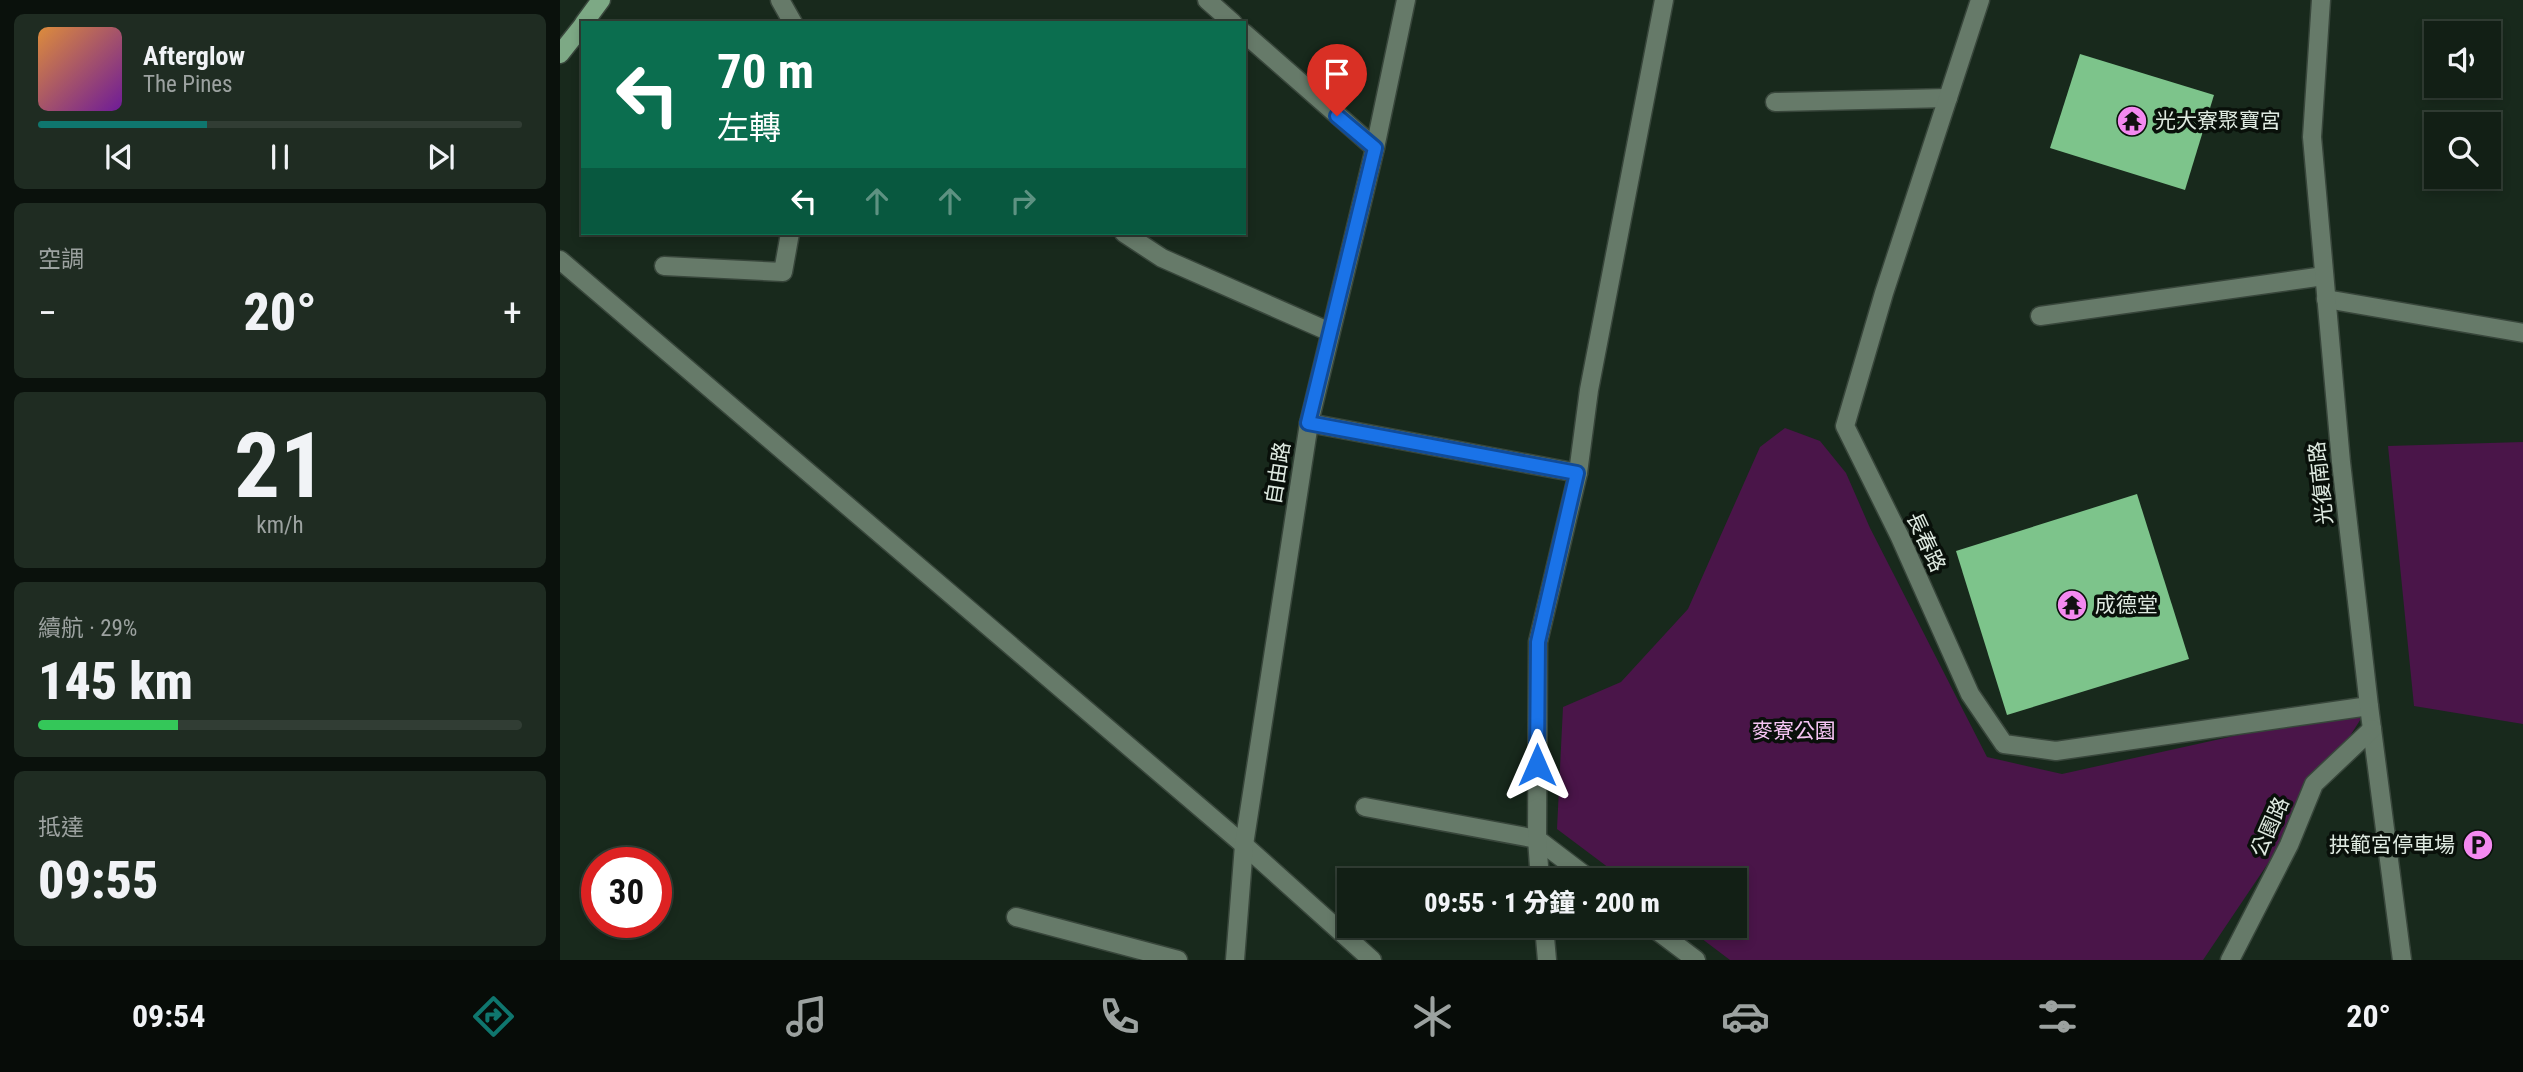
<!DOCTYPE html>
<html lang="zh-TW">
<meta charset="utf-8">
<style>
:root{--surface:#121f15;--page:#1f2c22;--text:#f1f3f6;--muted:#9ca2a0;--line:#313d34;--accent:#0f766e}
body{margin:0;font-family:"Roboto Condensed","Noto Sans TC",sans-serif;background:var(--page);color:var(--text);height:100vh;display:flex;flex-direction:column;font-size:26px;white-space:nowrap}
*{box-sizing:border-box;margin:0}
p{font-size:23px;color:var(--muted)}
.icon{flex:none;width:38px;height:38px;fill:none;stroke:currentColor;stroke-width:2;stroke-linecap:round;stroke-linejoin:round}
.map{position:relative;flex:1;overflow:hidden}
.side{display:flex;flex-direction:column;gap:14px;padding:14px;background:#0a110c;width:560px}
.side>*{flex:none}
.hud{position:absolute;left:21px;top:21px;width:665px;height:214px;border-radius:0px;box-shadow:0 4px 10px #0003,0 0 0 2px var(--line);background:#0b6e4f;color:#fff;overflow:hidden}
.fabs{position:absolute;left:1864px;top:21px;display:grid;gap:14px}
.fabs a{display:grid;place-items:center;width:77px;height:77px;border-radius:0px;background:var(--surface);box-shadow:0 4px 10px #0003,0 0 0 2px var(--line);font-size:35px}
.speed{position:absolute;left:21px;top:847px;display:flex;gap:14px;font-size:35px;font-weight:700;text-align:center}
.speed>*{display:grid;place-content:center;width:91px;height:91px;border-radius:50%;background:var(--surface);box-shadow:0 4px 10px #0003,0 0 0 2px var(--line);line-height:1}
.speed .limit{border:10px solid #d22;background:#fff;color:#111}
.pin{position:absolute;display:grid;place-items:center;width:60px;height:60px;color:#fff;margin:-72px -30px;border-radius:50% 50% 50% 0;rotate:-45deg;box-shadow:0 0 7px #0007}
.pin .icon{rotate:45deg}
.me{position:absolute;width:77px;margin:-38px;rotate:0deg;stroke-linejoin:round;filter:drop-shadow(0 0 5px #0008)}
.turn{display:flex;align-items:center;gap:24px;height:147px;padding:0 21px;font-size:32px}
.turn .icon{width:91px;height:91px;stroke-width:2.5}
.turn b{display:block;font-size:49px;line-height:60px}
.lanes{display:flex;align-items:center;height:66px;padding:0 21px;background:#0003;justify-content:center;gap:35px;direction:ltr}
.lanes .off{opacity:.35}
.big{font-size:52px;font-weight:800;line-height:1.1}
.side .widget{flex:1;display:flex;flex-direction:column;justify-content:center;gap:10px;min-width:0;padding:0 24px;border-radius:10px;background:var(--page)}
.side .dial{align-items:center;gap:0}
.dial b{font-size:91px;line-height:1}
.song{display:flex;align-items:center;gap:21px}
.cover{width:84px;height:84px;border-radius:10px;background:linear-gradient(135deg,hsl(30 70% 55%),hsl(280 70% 35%))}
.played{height:7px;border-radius:4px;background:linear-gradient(90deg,var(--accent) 35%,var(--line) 35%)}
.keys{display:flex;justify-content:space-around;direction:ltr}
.heat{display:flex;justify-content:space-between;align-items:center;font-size:38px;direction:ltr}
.charge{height:10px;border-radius:5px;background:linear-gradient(90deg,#34c759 29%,var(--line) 0)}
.trip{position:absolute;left:777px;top:868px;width:410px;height:70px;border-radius:0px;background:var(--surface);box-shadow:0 4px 10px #0003,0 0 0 2px var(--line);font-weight:800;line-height:70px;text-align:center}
.dock{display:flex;height:112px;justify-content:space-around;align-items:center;background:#070c08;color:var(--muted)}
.dock .icon{width:49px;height:49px}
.dock .selected{color:var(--accent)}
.dock b{font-size:32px;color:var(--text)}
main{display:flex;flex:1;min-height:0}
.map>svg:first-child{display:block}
</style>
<main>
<section class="side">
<div class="widget">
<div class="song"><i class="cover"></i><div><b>Afterglow</b><p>The Pines</p></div></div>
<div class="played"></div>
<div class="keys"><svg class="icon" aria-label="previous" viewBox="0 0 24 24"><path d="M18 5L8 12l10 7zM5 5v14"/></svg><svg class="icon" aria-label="pause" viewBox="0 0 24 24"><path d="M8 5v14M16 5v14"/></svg><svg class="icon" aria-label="next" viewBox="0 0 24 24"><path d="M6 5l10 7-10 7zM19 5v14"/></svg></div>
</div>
<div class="widget"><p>空調</p>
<div class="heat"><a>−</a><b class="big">20°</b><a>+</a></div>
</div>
<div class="widget dial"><b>21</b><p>km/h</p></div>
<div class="widget"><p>續航 · 29%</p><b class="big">145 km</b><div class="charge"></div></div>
<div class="widget"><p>抵達</p><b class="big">09:55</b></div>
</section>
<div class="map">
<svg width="1963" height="960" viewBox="0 0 1963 960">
<rect width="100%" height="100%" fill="#18291c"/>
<g fill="#4a1549">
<path d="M1225 428 1260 441 1286 473 1310 528 1427 757 1502 774 1809 706 1731 829 1643 960H1170L1125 926H1174V880H1065L997 829 1003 707 1061 682 1128 609 1200 447Z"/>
<path d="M1963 442V724L1854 706 1828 446Z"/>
</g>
<g fill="#7dc48b">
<path d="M1520 54 1654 95 1625 190 1490 148Z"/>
<path d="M1577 494 1629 659 1447 715 1396 551Z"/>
</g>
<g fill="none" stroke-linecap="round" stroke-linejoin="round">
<g stroke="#38463b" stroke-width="21">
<g id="service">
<path d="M220 0 233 23"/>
<path d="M1215 102 1388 98"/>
<path d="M564 233 602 258 770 332"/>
<path d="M0 260 684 845 812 960"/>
<path d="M104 266 223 272 230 233"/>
<path d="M1766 299 1963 333"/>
<path d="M1480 316 1764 276"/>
<path d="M456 917 618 960"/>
</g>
</g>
<g stroke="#38463b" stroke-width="21">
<g id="minor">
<path d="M647 0 673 23"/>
<path d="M1420 0 1324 293 1285 426 1340 537 1410 694 1444 744 1496 751 1809 706"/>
<path d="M1761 0 1752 137 1781 462 1809 706 1842 960"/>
<path d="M684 33 815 148"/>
<path d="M749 423 1018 473"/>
<path d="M805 807 977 839 1031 880"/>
<path d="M980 880 977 839 978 642 1018 473 1029 390 1104 0"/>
<path d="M984 926 987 960"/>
<path d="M1091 926 1136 960"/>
<path d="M675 960 684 845 749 423 815 148 846 0"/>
<path d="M1670 960 1729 845 1754 784 1812 729"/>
</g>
</g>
<g stroke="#38463b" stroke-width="21">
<g id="primary">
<path d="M24 23 41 0"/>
<path d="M0 54 23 25"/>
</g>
</g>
<use href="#service" stroke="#667a69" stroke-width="18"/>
<use href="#minor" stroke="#667a69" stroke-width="18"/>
<use href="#primary" stroke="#7da985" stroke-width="18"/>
</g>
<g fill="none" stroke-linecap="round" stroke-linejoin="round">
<g stroke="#114b97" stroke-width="18">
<path id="route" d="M777 116 815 148 748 423 1017 473 978 642 977 765"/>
</g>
<use href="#route" stroke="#1a73e8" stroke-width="12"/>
</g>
<defs>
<g id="temple-disc" transform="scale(1.575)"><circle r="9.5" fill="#f489f0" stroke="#09100a"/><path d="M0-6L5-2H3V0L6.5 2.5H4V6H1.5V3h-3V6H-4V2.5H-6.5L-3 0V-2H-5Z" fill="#111"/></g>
<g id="parking-disc" transform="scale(1.575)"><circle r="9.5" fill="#f489f0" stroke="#09100a"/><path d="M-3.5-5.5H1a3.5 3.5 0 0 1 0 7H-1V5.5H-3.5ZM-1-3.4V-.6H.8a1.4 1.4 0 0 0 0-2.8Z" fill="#111"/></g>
</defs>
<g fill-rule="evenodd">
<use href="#temple-disc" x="1572" y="121"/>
<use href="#temple-disc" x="1512" y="605"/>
<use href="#parking-disc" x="1918" y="845"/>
</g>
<g text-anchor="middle" stroke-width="7" stroke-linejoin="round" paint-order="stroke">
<g font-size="21" fill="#dfeae1" stroke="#09100a" text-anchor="start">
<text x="1595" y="128">光大寮聚寶宮</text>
<text x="1535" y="612">成德堂</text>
<text x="1895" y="852" text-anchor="end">拱範宮停車場</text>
</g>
<g font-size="21" fill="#dfeae1" stroke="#09100a">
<text transform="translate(718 473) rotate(-81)" y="7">自由路</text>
<text transform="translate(1761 483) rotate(-96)" y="7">光復南路</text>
<text transform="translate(1366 542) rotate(65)" y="7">長春路</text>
<text transform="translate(1710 827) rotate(-66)" y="7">公園路</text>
</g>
<g font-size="21" fill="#f7c5f4" stroke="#09100a">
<text x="1234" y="738">麥寮公園</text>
</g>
</g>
</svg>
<div class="fabs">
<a><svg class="icon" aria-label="sound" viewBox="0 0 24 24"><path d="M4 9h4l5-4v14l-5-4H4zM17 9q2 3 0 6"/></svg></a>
<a><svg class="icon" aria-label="search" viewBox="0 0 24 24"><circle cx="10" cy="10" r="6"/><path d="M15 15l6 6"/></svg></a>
</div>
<div class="speed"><div class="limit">30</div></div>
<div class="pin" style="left:777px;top:116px;background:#d93025"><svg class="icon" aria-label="arrive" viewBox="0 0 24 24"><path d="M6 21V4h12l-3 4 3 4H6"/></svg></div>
<svg class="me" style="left:977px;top:765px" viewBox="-20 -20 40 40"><path d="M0-17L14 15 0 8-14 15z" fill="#1a73e8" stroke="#fff" stroke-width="4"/></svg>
<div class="trip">09:55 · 1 分鐘 · 200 m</div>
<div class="hud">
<div class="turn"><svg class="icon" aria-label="left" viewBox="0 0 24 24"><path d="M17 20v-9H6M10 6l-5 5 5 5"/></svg><div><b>70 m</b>左轉</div></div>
<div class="lanes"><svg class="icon" aria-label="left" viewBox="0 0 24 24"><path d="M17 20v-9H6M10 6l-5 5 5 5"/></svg><svg class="icon off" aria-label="ahead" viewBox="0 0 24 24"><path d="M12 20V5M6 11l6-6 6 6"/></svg><svg class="icon off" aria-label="ahead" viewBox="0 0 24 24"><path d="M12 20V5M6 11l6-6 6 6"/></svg><svg class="icon off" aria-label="right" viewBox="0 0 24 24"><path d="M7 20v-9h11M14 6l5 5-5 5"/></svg></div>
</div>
</div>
</main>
<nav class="dock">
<b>09:54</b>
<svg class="icon selected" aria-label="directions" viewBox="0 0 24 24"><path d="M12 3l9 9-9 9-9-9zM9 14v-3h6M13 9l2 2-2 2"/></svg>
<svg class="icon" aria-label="music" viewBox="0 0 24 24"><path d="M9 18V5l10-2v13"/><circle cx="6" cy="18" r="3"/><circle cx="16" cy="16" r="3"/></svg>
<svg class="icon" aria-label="phone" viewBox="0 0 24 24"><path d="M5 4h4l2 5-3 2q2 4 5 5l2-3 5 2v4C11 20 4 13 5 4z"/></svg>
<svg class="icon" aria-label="climate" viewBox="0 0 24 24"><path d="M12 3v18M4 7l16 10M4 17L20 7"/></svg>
<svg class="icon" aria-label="car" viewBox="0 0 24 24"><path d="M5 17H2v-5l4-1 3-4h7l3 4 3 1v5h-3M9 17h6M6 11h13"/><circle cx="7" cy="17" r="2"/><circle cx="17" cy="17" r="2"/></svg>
<svg class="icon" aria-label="filters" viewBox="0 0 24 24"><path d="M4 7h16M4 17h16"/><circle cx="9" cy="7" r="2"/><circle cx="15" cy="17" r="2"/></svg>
<b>20°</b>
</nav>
